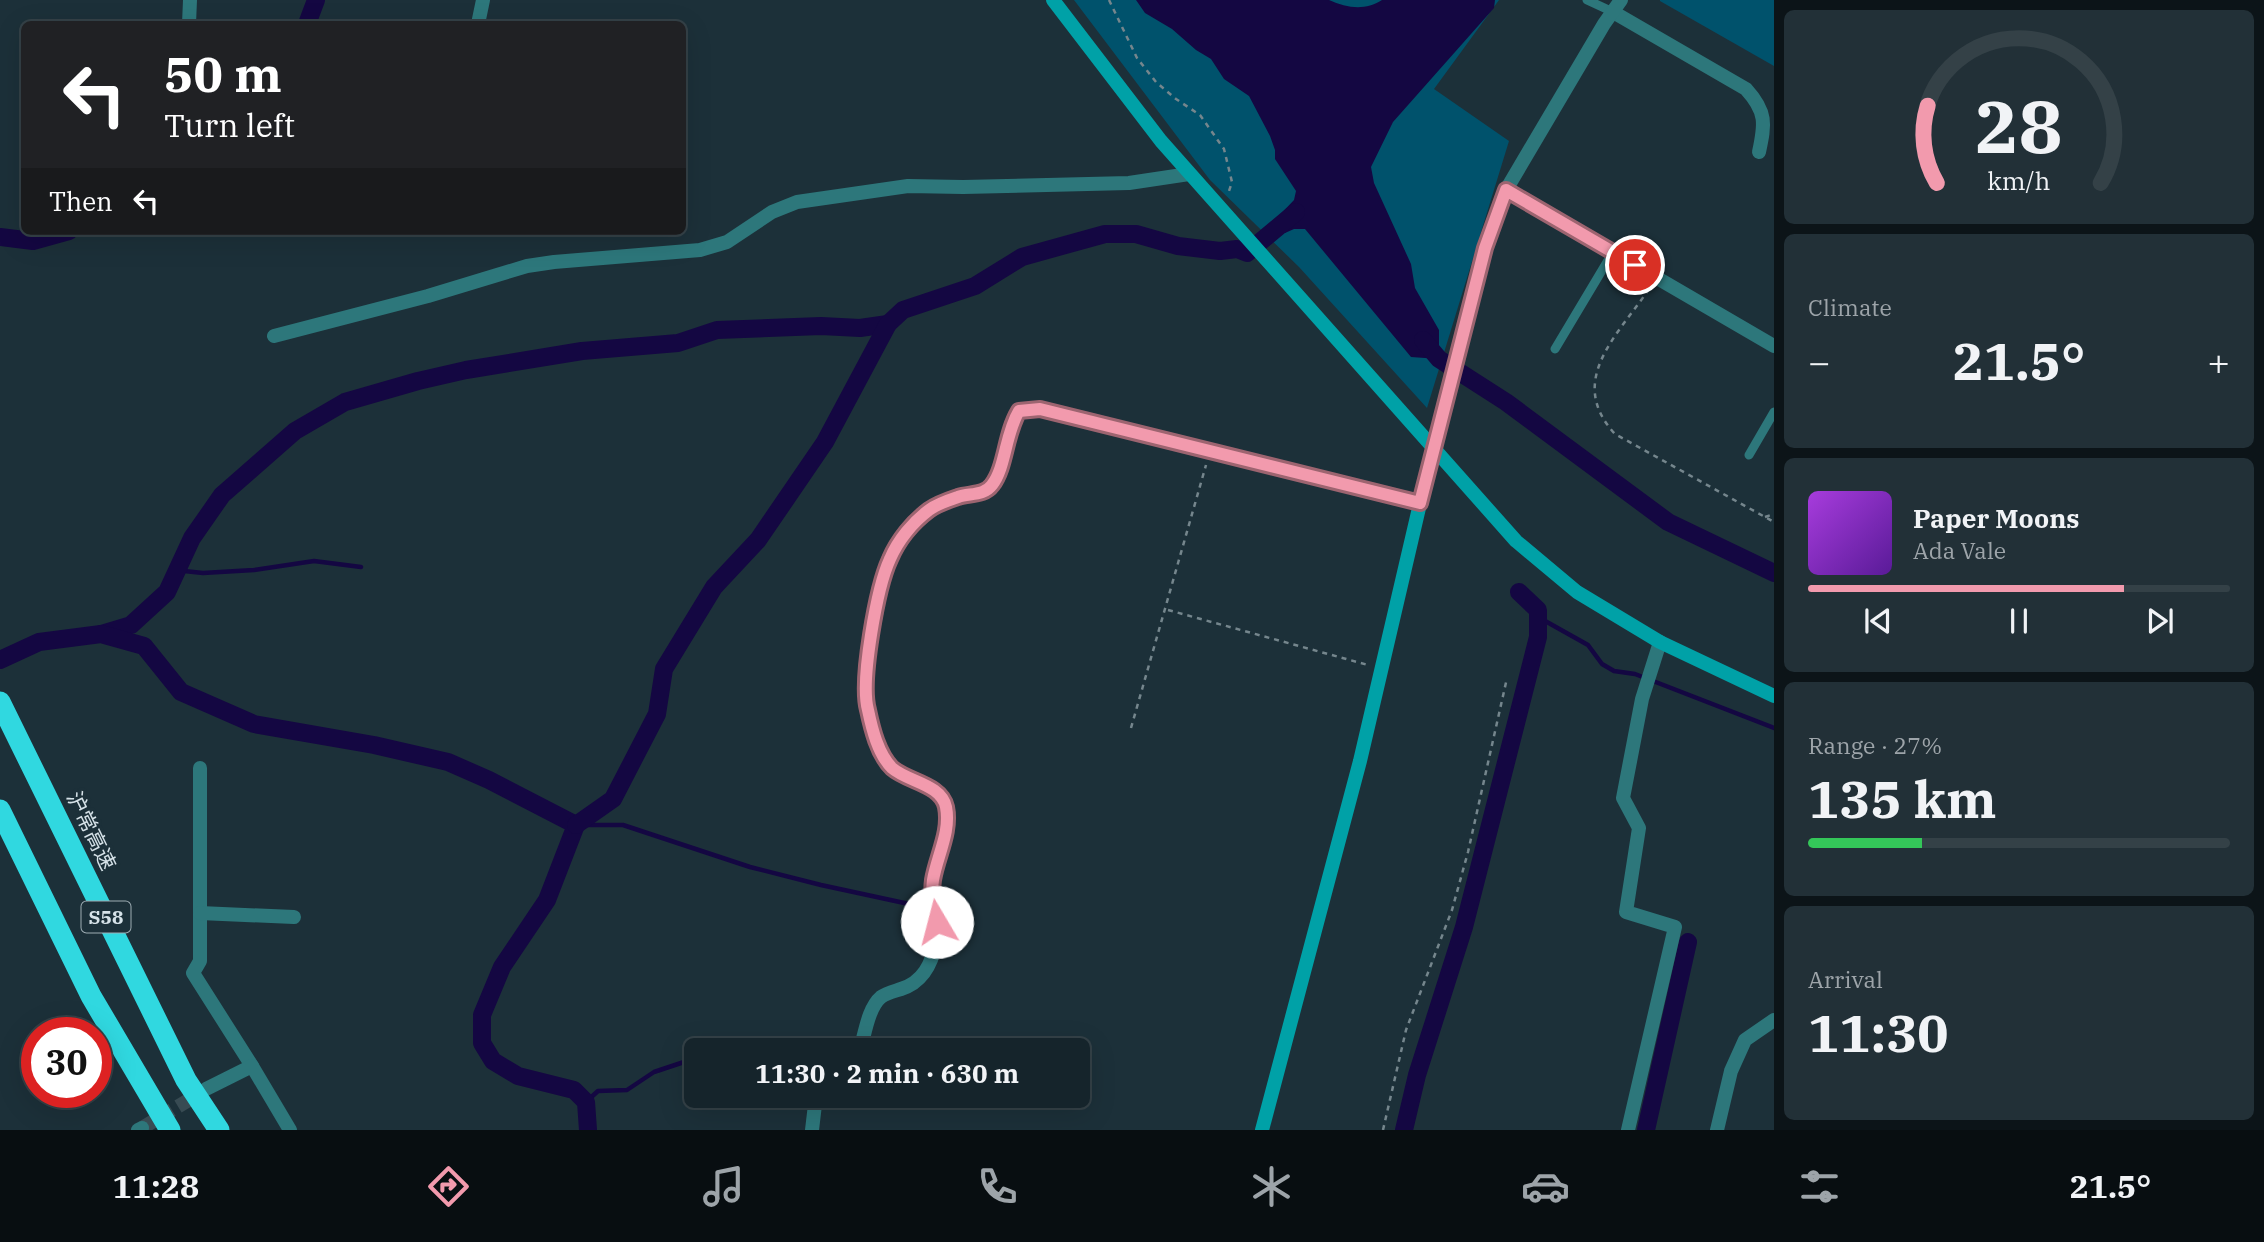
<!DOCTYPE html>
<meta charset="utf-8">
<style>
:root{--surface:#15242b;--page:#223037;--text:#f1f3f6;--muted:#9da4a9;--line:#344147;--accent:#f29aad}
body{margin:0;font-family:"IBM Plex Serif","Noto Sans SC",serif;background:var(--page);color:var(--text);height:100vh;display:flex;flex-direction:column;font-size:26px;white-space:nowrap}
*{box-sizing:border-box;margin:0}
p{font-size:23px;color:var(--muted)}
.icon{flex:none;width:38px;height:38px;fill:none;stroke:currentColor;stroke-width:2;stroke-linecap:round;stroke-linejoin:round}
.map{position:relative;flex:1;overflow:hidden}
.panel{display:flex;flex-direction:column;gap:10px;padding:10px;background:#0c1418;width:490px}
.panel>*{flex:none}
.guide{position:absolute;left:21px;top:21px;width:665px;height:214px;border-radius:10px;box-shadow:0 7px 28px #0002,0 0 0 2px var(--line);background:#202124;color:#fff;overflow:hidden}
.speed{position:absolute;left:21px;top:1017px;display:flex;gap:14px;font-size:35px;font-weight:700;text-align:center}
.speed>*{display:grid;place-content:center;width:91px;height:91px;border-radius:50%;background:var(--surface);box-shadow:0 7px 28px #0002,0 0 0 2px var(--line);line-height:1}
.speed .limit{border:10px solid #d22;background:#fff;color:#111}
.pin{position:absolute;display:grid;place-items:center;width:60px;height:60px;color:#fff;margin:-30px;border:4px solid #fff;border-radius:50%;box-shadow:0 2px 7px #0007}
.me{position:absolute;width:77px;margin:-38px;rotate:352deg;stroke-linejoin:round;filter:drop-shadow(0 0 5px #0008)}
.turn{display:flex;align-items:center;gap:24px;height:147px;padding:0 28px;font-size:32px}
.turn .icon{width:91px;height:91px;stroke-width:2.5}
.turn b{display:block;font-size:49px;line-height:60px}
.then{display:flex;align-items:center;height:66px;padding:0 28px;background:#0003;gap:14px;font-size:26px}
.big{font-size:52px;font-weight:700;line-height:1.1}
.panel .card{flex:1;display:flex;flex-direction:column;justify-content:center;gap:10px;min-width:0;padding:0 24px;border-radius:10px;background:var(--page)}
.panel .dial{align-items:center;gap:0}
.dial svg{height:182px;overflow:visible;fill:none;stroke:var(--line);stroke-width:7;stroke-linecap:round;text-anchor:middle}
.dial text{fill:var(--text);stroke:none}
.song{display:flex;align-items:center;gap:21px}
.cover{width:84px;height:84px;border-radius:10px;background:linear-gradient(135deg,hsl(280 70% 55%),hsl(270 70% 35%))}
.played{height:7px;border-radius:4px;background:linear-gradient(90deg,var(--accent) 75%,var(--line) 75%)}
.keys{display:flex;justify-content:space-around;direction:ltr}
.heat{display:flex;justify-content:space-between;align-items:center;font-size:38px;direction:ltr}
.charge{height:10px;border-radius:5px;background:linear-gradient(90deg,#34c759 27%,var(--line) 0)}
.trip{position:absolute;left:684px;top:1038px;width:406px;height:70px;border-radius:10px;background:var(--surface);box-shadow:0 7px 28px #0002,0 0 0 2px var(--line);font-weight:700;line-height:70px;text-align:center}
.menu{display:flex;height:112px;justify-content:space-around;align-items:center;background:#080e11;color:var(--muted)}
.menu .icon{width:49px;height:49px}
.menu .on{color:var(--accent)}
.menu b{font-size:32px;color:var(--text)}
main{display:flex;flex:1;min-height:0}
.map>svg:first-child{display:block}
</style>
<main>
<div class="map">
<svg width="1774" height="1130" viewBox="0 0 1774 1130">
<rect width="100%" height="100%" fill="#1c3039"/>
<g fill="#00526c">
<path d="M1074 0H1499L1434 89 1509 141 1427 408 1299 267 1210 180Z"/>
<path d="M1774 0V66L1660 1V0Z"/>
</g>
<path fill="#140742" d="M1136 0H1329C1347 8 1365 11 1382 0H1495L1494 8 1393 122 1371 167 1374 183 1411 264 1415 288 1439 330V359L1411 357 1305 229H1294L1285 233 1274 221 1294 200 1296 191 1275 159V150L1270 136 1249 96 1224 79 1211 59 1196 50 1172 29 1145 13Z"/>
<g fill="none" stroke-linecap="round" stroke-linejoin="round">
<g stroke="#140742" stroke-width="4.5">
<path d="M180 564 184 571 203 573 254 570 314 561 361 567"/>
<path d="M1538 617 1588 645 1602 664 1614 671 1635 674 1774 728"/>
<path d="M576 825H623L750 867 821 885 909 904"/>
<path d="M586 1102 598 1091 627 1090 654 1072 696 1058"/>
</g>
<g stroke="#140742" stroke-width="18">
<path d="M307 24 316 0"/>
<path d="M0 237 33 241 69 231"/>
<path d="M1423 340 1439 359 1506 402 1668 522 1774 573"/>
<path d="M101 634 131 625 167 592 192 538 222 495 295 431 345 402 418 381 466 370 582 351 678 343 717 330 821 326 860 328 888 324"/>
<path d="M0 660 39 642 101 634 144 646 181 692 254 724 374 745 448 762 489 780 576 825 547 900 502 967 482 1015V1043L493 1061 518 1076 574 1090 586 1102 588 1130"/>
<path d="M576 825 613 799 657 714 664 669 714 587 758 540 825 442 888 324 903 310 975 286 1022 257 1105 234H1136L1178 246 1220 251 1237 249 1247 253 1296 212"/>
<path d="M1404 1130 1417 1075 1464 927 1538 637V610L1519 592"/>
<path d="M1646 1130 1688 942"/>
</g>
<path stroke="#384b53" stroke-width="14" stroke-dasharray="14 7" stroke-linecap="butt" d="M142 1128 202 1092"/>
<g stroke="#75868d" stroke-width="2.5" stroke-dasharray="5 5" stroke-linecap="butt">
<path d="M1109 0 1137 58 1156 82 1176 99 1200 115 1224 149 1232 182 1228 194"/>
<path d="M1649 289C1617 336 1566 381 1615 434L1774 522"/>
<path d="M1765 517 1774 514"/>
<path d="M1168 610 1368 665"/>
<path d="M1131 728 1206 465"/>
<path d="M1383 1130 1406 1030 1452 910 1468 852 1507 678"/>
</g>
<g stroke="#2d777b" stroke-width="9">
<path d="M1587 0 1613 12"/>
<path d="M1555 349 1613 252"/>
<path d="M1749 455 1774 412"/>
</g>
<g stroke="#2d777b" stroke-width="14">
<path d="M1613 12 1746 89C1767 112 1765 124 1759 152"/>
<path d="M189 24 190 0"/>
<path d="M478 24 483 0"/>
<path d="M1506 190 1774 346"/>
<path d="M274 336 428 296 527 266 554 262 700 250 727 242 772 212 797 202 908 186 963 187 1129 183 1189 174"/>
<path d="M200 768V961L193 973 252 1066"/>
<path d="M200 913 294 917"/>
<path d="M860 1050C865 1034 868 1008 881 997 886 993 895 991 901 989 923 982 932 964 936 942 941 922 931 903 933 884 935 859 953 832 946 806 940 783 907 782 892 767 882 758 879 747 875 734 860 688 867 662 876 615 879 597 882 575 890 559 903 530 928 506 958 496 970 493 985 496 992 485 1006 467 1005 434 1019 411L1040 409 1420 503"/>
<path d="M206 1089 252 1066 290 1130"/>
<path d="M138 1130 142 1128"/>
<path d="M812 1130 816 1096"/>
<path d="M1628 1130 1675 927 1626 912 1639 828 1623 798 1642 699 1660 642"/>
<path d="M1717 1130 1731 1071 1745 1040 1774 1020"/>
</g>
<path stroke="#2d777b" stroke-width="14" d="M1433 448 1484 248 1506 190 1604 24 1621 0"/>
<g stroke="#00a1a7" stroke-width="14">
<path d="M1053 0 1161 141 1516 541 1577 592 1660 642 1774 696"/>
<path d="M1262 1130 1360 761 1433 448"/>
</g>
<g stroke="#30d8e0" stroke-width="21">
<path d="M0 702 186 1080 219 1130"/>
<path d="M0 810 91 996 170 1130"/>
</g>
</g>
<g fill="none" stroke-linecap="round" stroke-linejoin="round">
<g stroke="#9d6470" stroke-width="18">
<path id="route" d="M937 922C934 908 931 894 933 880 937 856 951 832 946 807 941 784 908 782 892 768 878 754 872 729 868 710 860 681 877 587 890 559 898 540 913 522 929 510 937 504 949 500 958 497 969 493 984 496 992 485 1006 467 1005 434 1019 411L1040 409 1420 503 1485 248 1506 190 1635 265"/>
</g>
<use href="#route" stroke="#f29aad" stroke-width="12"/>
</g>
<g text-anchor="middle" stroke-width="7" stroke-linejoin="round" paint-order="stroke">
<rect fill="#1c3039" stroke="#9eadb4" stroke-width="2" x="81.5" y="901.5" width="49" height="31" rx="5"/>
<g font-size="19" font-weight="bold" fill="#d6e2e8">
<text x="106" y="924">S58</text>
</g>
<g font-size="21" fill="#d6e2e8" stroke="#1c3039">
<text transform="translate(91 831) rotate(64)" y="7">沪常高速</text>
</g>
</g>
</svg>
<div class="speed"><div class="limit">30</div></div>
<div class="pin" style="left:1635px;top:265px;background:#d93025"><svg class="icon" aria-label="arrive" viewBox="0 0 24 24"><path d="M6 21V4h12l-3 4 3 4H6"/></svg></div>
<svg class="me" style="left:937px;top:922px" viewBox="-20 -20 40 40"><circle r="19" fill="#fff"/><path d="M0-13L10 11 0 6-10 11z" fill="#f29aad"/></svg>
<div class="trip">11:30 · 2 min · 630 m</div>
<div class="guide">
<div class="turn"><svg class="icon" aria-label="left" viewBox="0 0 24 24"><path d="M17 20v-9H6M10 6l-5 5 5 5"/></svg><div><b>50 m</b>Turn left</div></div>
<div class="then">Then<svg class="icon" aria-label="left" viewBox="0 0 24 24"><path d="M17 20v-9H6M10 6l-5 5 5 5"/></svg></div>
</div>
</div>
<section class="panel">
<div class="card dial"><svg viewBox="0 0 100 80">
<path d="M14 69A42 42 0 1 1 86 69"/>
<path d="M14 69A42 42 0 0 1 10 35" stroke="#f29aad"/>
<text x="50" y="56" font-size="32" font-weight="700">28</text>
<text x="50" y="72" font-size="11">km/h</text>
</svg></div>
<div class="card"><p>Climate</p>
<div class="heat"><a>−</a><b class="big">21.5°</b><a>+</a></div>
</div>
<div class="card">
<div class="song"><i class="cover"></i><div><b>Paper Moons</b><p>Ada Vale</p></div></div>
<div class="played"></div>
<div class="keys"><svg class="icon" aria-label="previous" viewBox="0 0 24 24"><path d="M18 5L8 12l10 7zM5 5v14"/></svg><svg class="icon" aria-label="pause" viewBox="0 0 24 24"><path d="M8 5v14M16 5v14"/></svg><svg class="icon" aria-label="next" viewBox="0 0 24 24"><path d="M6 5l10 7-10 7zM19 5v14"/></svg></div>
</div>
<div class="card"><p>Range · 27%</p><b class="big">135 km</b><div class="charge"></div></div>
<div class="card"><p>Arrival</p><b class="big">11:30</b></div>
</section>
</main>
<nav class="menu">
<b>11:28</b>
<svg class="icon on" aria-label="directions" viewBox="0 0 24 24"><path d="M12 3l9 9-9 9-9-9zM9 14v-3h6M13 9l2 2-2 2"/></svg>
<svg class="icon" aria-label="music" viewBox="0 0 24 24"><path d="M9 18V5l10-2v13"/><circle cx="6" cy="18" r="3"/><circle cx="16" cy="16" r="3"/></svg>
<svg class="icon" aria-label="phone" viewBox="0 0 24 24"><path d="M5 4h4l2 5-3 2q2 4 5 5l2-3 5 2v4C11 20 4 13 5 4z"/></svg>
<svg class="icon" aria-label="climate" viewBox="0 0 24 24"><path d="M12 3v18M4 7l16 10M4 17L20 7"/></svg>
<svg class="icon" aria-label="car" viewBox="0 0 24 24"><path d="M5 17H2v-5l4-1 3-4h7l3 4 3 1v5h-3M9 17h6M6 11h13"/><circle cx="7" cy="17" r="2"/><circle cx="17" cy="17" r="2"/></svg>
<svg class="icon" aria-label="filters" viewBox="0 0 24 24"><path d="M4 7h16M4 17h16"/><circle cx="9" cy="7" r="2"/><circle cx="15" cy="17" r="2"/></svg>
<b>21.5°</b>
</nav>
